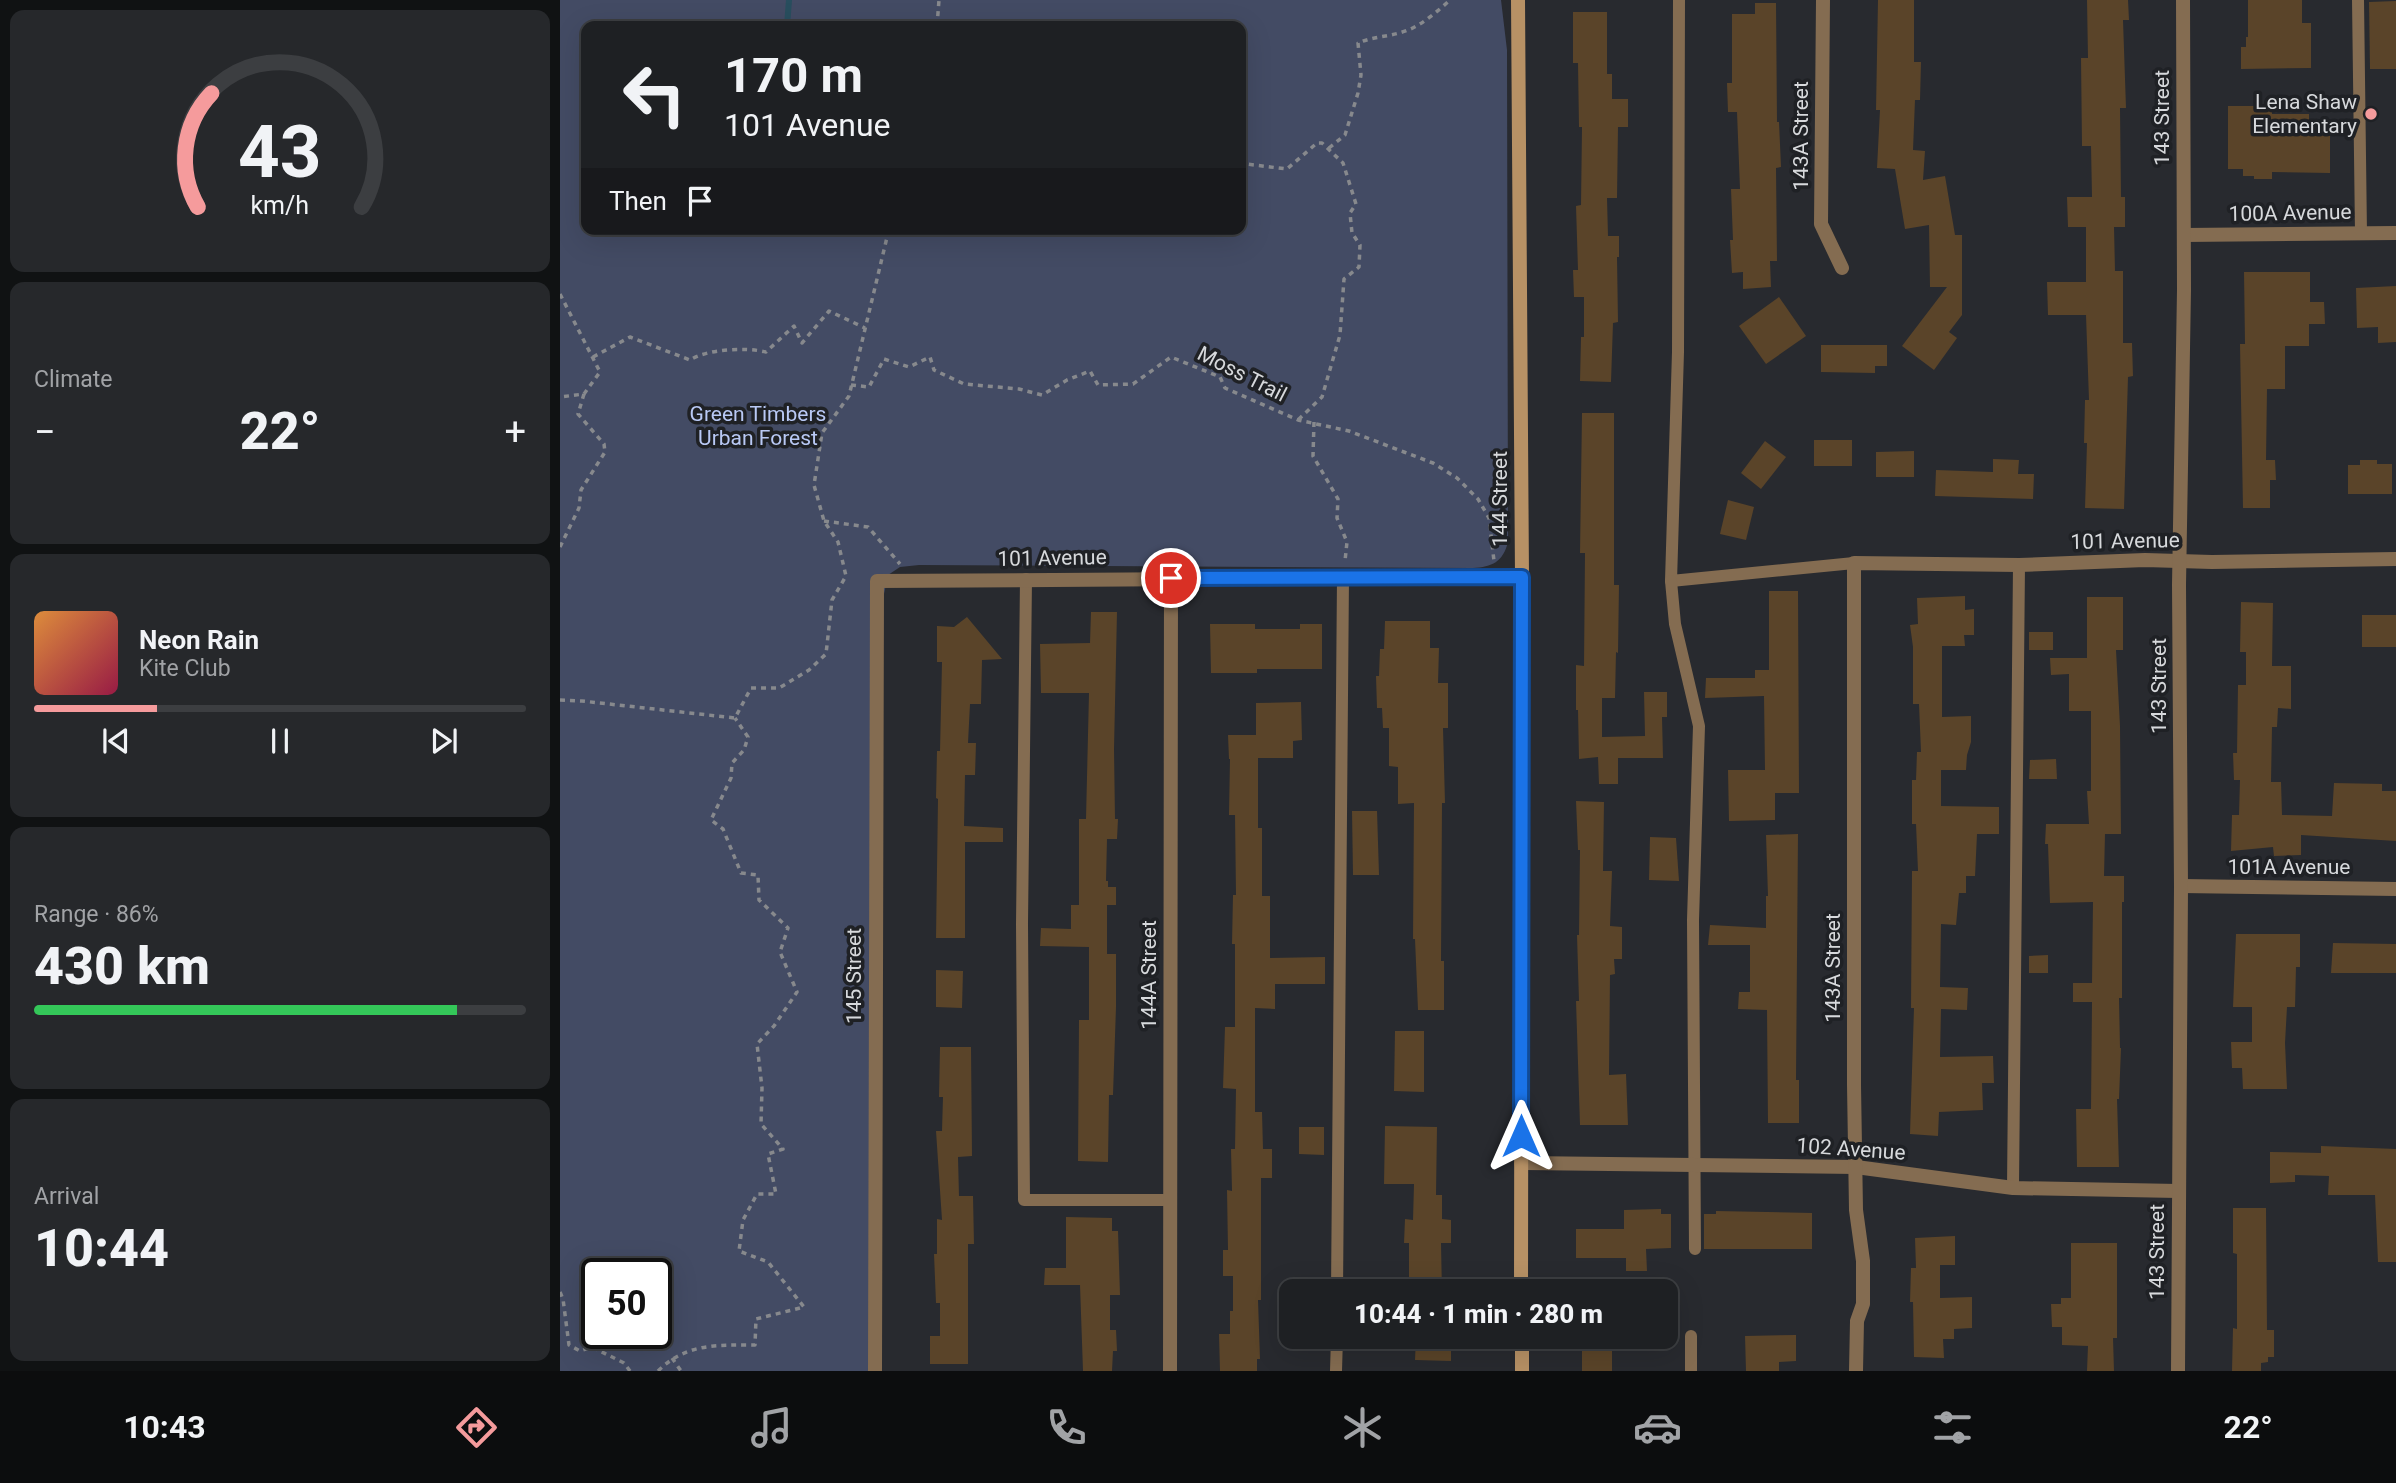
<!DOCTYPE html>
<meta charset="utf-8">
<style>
:root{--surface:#1e2023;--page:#26282b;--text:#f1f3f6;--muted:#a1a3a6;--line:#3c3e41;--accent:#f59b9c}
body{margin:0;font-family:Roboto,sans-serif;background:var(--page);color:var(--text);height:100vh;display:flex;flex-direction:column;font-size:26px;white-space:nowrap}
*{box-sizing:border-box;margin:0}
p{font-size:23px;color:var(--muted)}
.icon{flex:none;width:38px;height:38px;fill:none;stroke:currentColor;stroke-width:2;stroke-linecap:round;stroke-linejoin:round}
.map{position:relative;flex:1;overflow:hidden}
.panel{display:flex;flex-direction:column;gap:10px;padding:10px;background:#101213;width:560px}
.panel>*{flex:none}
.hud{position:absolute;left:21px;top:21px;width:665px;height:214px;border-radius:14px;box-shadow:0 7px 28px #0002,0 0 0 2px var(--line);background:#1e2023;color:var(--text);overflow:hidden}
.speed{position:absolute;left:21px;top:1258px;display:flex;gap:14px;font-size:35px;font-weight:700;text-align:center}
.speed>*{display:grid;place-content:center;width:91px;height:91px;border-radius:50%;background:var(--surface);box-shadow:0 7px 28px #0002,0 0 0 2px var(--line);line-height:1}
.speed .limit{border:4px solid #111;border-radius:10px;background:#fff;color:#111}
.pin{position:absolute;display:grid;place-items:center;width:60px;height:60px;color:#fff;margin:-30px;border:4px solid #fff;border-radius:50%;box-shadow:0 2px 7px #0007}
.me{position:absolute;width:77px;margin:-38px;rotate:0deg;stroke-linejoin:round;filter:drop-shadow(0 0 5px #0008)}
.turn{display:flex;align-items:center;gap:24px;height:147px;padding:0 28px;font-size:32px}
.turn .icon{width:91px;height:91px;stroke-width:2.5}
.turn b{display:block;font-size:49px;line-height:60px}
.then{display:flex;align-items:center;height:66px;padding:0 28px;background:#0003;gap:14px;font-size:26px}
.big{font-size:52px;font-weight:800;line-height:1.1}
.panel .card{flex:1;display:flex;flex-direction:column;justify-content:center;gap:10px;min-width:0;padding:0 24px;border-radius:14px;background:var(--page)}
.panel .dial{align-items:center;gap:0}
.dial svg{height:182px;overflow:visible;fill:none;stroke:var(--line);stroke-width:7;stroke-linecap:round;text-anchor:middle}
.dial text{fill:var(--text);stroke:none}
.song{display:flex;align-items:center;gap:21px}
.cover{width:84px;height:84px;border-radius:10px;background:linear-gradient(135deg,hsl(30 70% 55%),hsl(340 70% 35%))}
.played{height:7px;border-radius:4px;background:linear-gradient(90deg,var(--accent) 25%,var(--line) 25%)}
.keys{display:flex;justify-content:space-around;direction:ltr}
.heat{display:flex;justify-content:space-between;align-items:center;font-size:38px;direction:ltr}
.charge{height:10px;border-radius:5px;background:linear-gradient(90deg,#34c759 86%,var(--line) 0)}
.trip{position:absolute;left:719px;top:1279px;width:399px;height:70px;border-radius:14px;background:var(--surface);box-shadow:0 7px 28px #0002,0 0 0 2px var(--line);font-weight:800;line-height:70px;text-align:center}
.tabs{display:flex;height:112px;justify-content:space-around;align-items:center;background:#0c0d0e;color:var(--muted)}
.tabs .icon{width:49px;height:49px}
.tabs .selected{color:var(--accent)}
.tabs b{font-size:32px;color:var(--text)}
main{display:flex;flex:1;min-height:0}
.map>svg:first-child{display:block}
</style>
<main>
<section class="panel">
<div class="card dial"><svg viewBox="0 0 100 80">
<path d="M14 69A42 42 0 1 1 86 69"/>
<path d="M14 69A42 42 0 0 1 20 19" stroke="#f59b9c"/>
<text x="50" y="56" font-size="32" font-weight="700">43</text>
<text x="50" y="72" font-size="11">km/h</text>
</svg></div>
<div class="card"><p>Climate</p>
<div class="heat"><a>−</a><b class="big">22°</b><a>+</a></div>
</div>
<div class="card">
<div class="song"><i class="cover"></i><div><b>Neon Rain</b><p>Kite Club</p></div></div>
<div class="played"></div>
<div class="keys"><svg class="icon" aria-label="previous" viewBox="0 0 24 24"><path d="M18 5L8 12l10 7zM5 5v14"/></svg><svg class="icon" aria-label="pause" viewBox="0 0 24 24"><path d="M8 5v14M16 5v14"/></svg><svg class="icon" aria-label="next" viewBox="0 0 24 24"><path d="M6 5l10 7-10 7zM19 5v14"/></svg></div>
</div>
<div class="card"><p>Range · 86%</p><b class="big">430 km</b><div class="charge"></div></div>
<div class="card"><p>Arrival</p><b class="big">10:44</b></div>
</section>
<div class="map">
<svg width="1836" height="1371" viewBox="0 0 1836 1371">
<rect width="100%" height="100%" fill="#282a2f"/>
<path fill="#434b64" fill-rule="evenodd" d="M0 0H941L947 50 948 542C943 562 932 567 913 568L359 565 340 567 328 575 324 594 311 1371H0ZM26 26H681V229H26ZM37 1274H96V1334H37Z"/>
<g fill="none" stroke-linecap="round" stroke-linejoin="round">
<g stroke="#284e5e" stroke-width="6">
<path d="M227 26 229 0"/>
<path d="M162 230V229"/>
</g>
</g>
<g fill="#5a4429">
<path d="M1318 0H1354V62H1361L1360 100H1355L1353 150 1365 151 1363 180 1385 176 1395 235H1402V315L1389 332 1397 338 1374 370 1342 346 1387 287H1370L1369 225 1345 229 1335 169 1317 168 1320 110H1316Z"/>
<path d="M1527 0H1568L1569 20H1563L1566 108H1560L1561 197H1565V227H1554L1555 271H1563V343H1572L1573 376 1568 377 1564 509 1525 508 1527 443H1524L1525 400H1529L1526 315H1488L1487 282H1526V227H1508L1507 197H1532L1531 146H1522L1521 58H1528Z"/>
<path d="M1688 0H1742V23H1751V68L1681 69V47H1686V37H1688Z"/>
<path d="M1836 1V69H1810L1809 2Z"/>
<path d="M1195 3H1216L1217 122H1219L1221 167 1216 168 1217 261H1210L1211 287 1183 289V272L1172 273 1170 240H1173L1171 189H1180L1177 112H1168L1167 83H1172V14H1195Z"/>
<path d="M1013 12H1047V74H1052V99H1068V127H1058L1057 198H1047L1048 236H1059V257H1057L1058 322 1053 323 1051 382 1020 381 1021 337H1024V297H1014L1013 270H1018L1016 206 1021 205 1022 127H1019L1018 63H1013Z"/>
<path d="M1668 106H1712V114H1749V120H1770V173L1712 172V179H1694V176H1683V169H1668Z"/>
<path d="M1684 272H1750V302H1764L1765 324H1749V346H1725V389H1707L1706 460H1715L1716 480H1710V508H1683L1680 344H1685Z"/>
<path d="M1836 286V342L1818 343V327L1797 328 1796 288Z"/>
<path d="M1219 297 1246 336 1206 364 1179 326Z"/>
<path d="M1261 345H1327V366H1315V373L1261 372Z"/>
<path d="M1022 413H1054V585H1059L1058 653 1056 652 1055 698H1042V737L1085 736 1084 692H1107V717H1102L1103 758H1058V784H1039L1038 757 1019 759 1018 710H1016V665L1024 666 1025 553H1020Z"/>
<rect x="1254" y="440" width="38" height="26"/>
<path d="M1205 441 1226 457 1201 489 1181 473Z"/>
<path d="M1354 451V477H1316V452Z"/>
<path d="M1433 459 1459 460 1458 474H1474L1473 499 1375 496 1376 470 1433 472Z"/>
<path d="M1800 460H1817V464H1832V494H1788V465H1800Z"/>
<path d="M1168 500 1194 507 1186 540 1160 534Z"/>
<path d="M1209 591H1238L1239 793H1215V820L1169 821 1168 770H1205L1204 696 1145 698 1146 678H1195V670H1209Z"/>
<path d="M1405 596V610L1414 609V635H1404L1405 646H1382V717L1411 716V742L1407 755 1406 770H1381V806L1439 807V834H1417L1415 876H1406V893H1399L1396 925 1381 924 1380 987 1408 988 1407 1010 1381 1009 1380 1057 1433 1056 1434 1083H1422L1423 1110 1379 1112 1378 1136 1350 1134 1354 1008H1351L1352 871H1358L1356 824H1352V780H1356L1357 752H1361L1359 704H1353V647L1350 625 1358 624 1357 598Z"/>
<path d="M1527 597H1563V650H1556L1560 726 1561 834H1545L1544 876H1564V902H1562V998H1559L1560 1048H1561L1559 1099H1557L1559 1167H1517L1516 1109H1531L1532 1002H1513V983H1532L1533 902 1490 903 1488 844H1485L1486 824H1529L1527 791H1531V711H1509V674L1491 675 1490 658H1527Z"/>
<path d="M1681 602 1713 603 1712 666H1731V709L1718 708 1717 727H1712L1711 782H1721L1722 815 1772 816 1774 783 1822 784V791H1836V841L1741 835V855L1714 856 1713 847 1671 851 1672 815H1679L1680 780H1674L1673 753H1677L1678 685H1686V652H1680Z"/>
<path d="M531 612H557L554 749 555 819H558L557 839H547L546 881H548V887H556V905H547V954H556V1007L553 1095H549L548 1162 518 1161 519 1020H529V947L480 946 481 928 511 929V905H519V819H526L529 693H481L480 644 530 643Z"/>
<rect x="1802" y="615" width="34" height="32"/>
<path d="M407 617 442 659 422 660 421 704H410L408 743H416L415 775H405L404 826 443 828V842H405V938H376L378 799 376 798 377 751H380L382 662H377V626L394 627Z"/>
<path d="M825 621H870V648H879L878 683H888V728H883L885 803H882L881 961H884V1010H858L855 939H853L854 803 838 804V767L829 766V728H823L822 708H817L816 676H819L820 649H824Z"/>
<path d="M650 624H695V629H740V624H762V669H697V673H651Z"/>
<rect x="1469" y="632" width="24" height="18"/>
<path d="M741 702 742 740 733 741V758H698V828H702V896H710V958L765 957V984H715V1009L695 1008V1112H702L703 1149H712V1178H701V1300H698L700 1359H697V1371H660L659 1334H670V1311H673V1276H663V1250H668L667 1190 672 1191 671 1149H675L676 1089 663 1088 665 1027H675V944H672L673 895H676L675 815H669L670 759H669L668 735H696V703Z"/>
<path d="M1496 759 1497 779H1469L1470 760Z"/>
<path d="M1016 801 1044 802 1043 871H1052L1050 926 1062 927V959H1054L1055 974 1050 975 1049 1075 1066 1074 1068 1125H1020L1016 1001H1019L1017 935H1019L1020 850H1018Z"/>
<path d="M792 811H817L819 875H793Z"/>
<path d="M1238 834 1236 1080H1239V1123H1208L1207 1010 1178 1009 1179 992H1190V945H1148L1150 925 1206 928V896H1208L1206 835Z"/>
<path d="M1090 837 1116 838 1119 881 1089 880Z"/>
<path d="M1676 934H1740V967H1736L1735 1007H1727L1725 1043 1727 1089H1683L1682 1068H1672L1671 1042H1692V1007H1673Z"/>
<path d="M1773 943 1836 944V973H1771Z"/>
<path d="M1488 955V973H1469V956Z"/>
<path d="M376 970 403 971 402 1008 376 1007Z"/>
<path d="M835 1031H864V1092L834 1091Z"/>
<path d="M380 1047H411L412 1156 398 1157 399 1196H413L414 1244H408V1364H370V1336H380V1303H376L374 1254H377V1219L382 1220 376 1131H382L383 1097H379Z"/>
<path d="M825 1126 877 1127 876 1195H882V1219L891 1220V1243H881L882 1292H849V1243H844L845 1219 853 1220 854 1184H824Z"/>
<path d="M739 1127H764V1155L739 1154Z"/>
<path d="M1761 1146 1836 1149V1262H1818L1815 1195H1768L1769 1176 1735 1175V1182L1710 1183V1152L1761 1153Z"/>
<path d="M1673 1208H1706L1707 1330H1714V1357H1708V1362L1701 1363V1371H1672L1673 1328 1677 1329V1254L1673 1253Z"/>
<path d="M1101 1209V1214H1111V1248L1086 1249 1087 1271H1066V1258H1016V1229H1064V1210Z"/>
<path d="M1156 1211 1252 1213V1249H1144V1214H1156Z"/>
<path d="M506 1217 552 1218V1231H558L560 1295H550V1330H556L557 1351H553L552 1371H523L520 1285H484L485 1268H506Z"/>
<path d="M1395 1236V1265H1380V1298L1412 1297V1328L1394 1329V1339H1383L1384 1358 1354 1357 1353 1302H1350L1351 1268H1356L1355 1238Z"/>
<path d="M1511 1243H1557V1338H1553L1554 1371H1527L1528 1346 1502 1345V1327H1492L1491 1304H1501V1298H1511Z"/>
<path d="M1236 1335V1361L1219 1362V1371H1186L1185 1336Z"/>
<path d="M856 1337 891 1338V1361L855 1360Z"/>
<rect x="1022" y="1337" width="30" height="34"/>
</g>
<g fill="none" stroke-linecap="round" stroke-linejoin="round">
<g stroke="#87898d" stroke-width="3.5" stroke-dasharray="5 5" stroke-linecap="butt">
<path d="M377 26 379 0"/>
<path d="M769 148 785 135 798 93 801 75 798 43C814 36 831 37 848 30 862 25 879 10 890 0"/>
<path d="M681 159 686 164 727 169 757 143H762L783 163 796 204 790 213 792 233 800 245 799 267 784 279 780 335 762 397 738 420"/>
<path d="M0 294 40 372 24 394 0 397"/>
<path d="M33 357 70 337 130 360C147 349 186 347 206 352L234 326 242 343 269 311 305 328"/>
<path d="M291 385 309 387 324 359 349 367 370 357 374 370 404 384 459 389 482 395 507 380 530 371 538 385 573 384 611 357 660 377 665 388 738 420 789 431 844 452 873 463 897 478 918 499 929 518 934 561"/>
<path d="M754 422 753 456 778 499 777 518 787 542 785 561"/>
<path d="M264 521 308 527 340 564"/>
<path d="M0 547 19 508 21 490 45 452 44 444 18 414 24 394"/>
<path d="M0 700 22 701 175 718 191 688H219L249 670 266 654 272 600 286 576 278 542 264 521 254 485 262 433 289 396 329 229"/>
<path d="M0 1292 3 1299 9 1345 20 1351 32 1347 64 1363 70 1371"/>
<path d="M112 1358 121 1371"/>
<path d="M98 1371C126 1343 158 1345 195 1345L196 1319 244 1307 208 1262 179 1251 183 1220 197 1194H216L208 1154 223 1149 201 1124 202 1088 197 1044 214 1026 237 992 220 952 228 928 199 900 198 875 181 873 163 829 151 820 171 778 172 763 184 750 188 737 175 718"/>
</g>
<g stroke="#846c51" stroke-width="12">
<path d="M1119 0 1118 352 1111 581 1294 563"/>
<path d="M1798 0 1801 233"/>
<path d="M466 579 462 924 464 1200H610"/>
<path d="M1111 581 1115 624 1139 726 1133 920 1135 1249"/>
<path d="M1453 1188 1459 565"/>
<path d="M777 1292 783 577"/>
<path d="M776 1371 777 1337"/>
<path d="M1131 1371V1336"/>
</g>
<g stroke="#846c51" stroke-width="14">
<path d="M1263 0 1261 224 1282 268"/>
<path d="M1624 235 1836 233"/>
<path d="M1621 886 1836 889"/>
<path d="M961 1163 1296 1167 1453 1188 1618 1191"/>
<path d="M315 1371 317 581 962 577"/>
<path d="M610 1371 611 578"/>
<path d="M1296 1371 1297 1321 1303 1304V1261L1296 1210 1294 1085V563L1459 565 1585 560 1652 562 1836 559"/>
<path d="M1618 1371 1621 886 1619 585 1624 290 1623 0"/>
</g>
<g stroke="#b79165" stroke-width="14">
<path d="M958 0 962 577 961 1292"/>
<path d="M962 1337V1371"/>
</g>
</g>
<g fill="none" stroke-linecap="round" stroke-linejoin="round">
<g stroke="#114b97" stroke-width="18">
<path id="route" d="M611 578 962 577 961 1136"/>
</g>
<use href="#route" stroke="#1a73e8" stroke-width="12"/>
</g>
<circle fill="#f59b9c" stroke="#1f2125" stroke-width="2.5" cx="1811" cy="114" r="7"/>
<g text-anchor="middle" stroke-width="7" stroke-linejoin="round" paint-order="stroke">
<g font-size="21" fill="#d7d9dc" stroke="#1f2125" text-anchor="end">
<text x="1797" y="109">Lena Shaw<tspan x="1797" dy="24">Elementary</tspan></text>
</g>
<g font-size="21" fill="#d7d9dc" stroke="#1f2125">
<text transform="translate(1602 118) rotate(-90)" y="7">143 Street</text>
<text transform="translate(1241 136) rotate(-90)" y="7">143A Street</text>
<text transform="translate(1730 213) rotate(-1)" y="7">100A Avenue</text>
<text transform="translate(682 374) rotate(27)" y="7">Moss Trail</text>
<text transform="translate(940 499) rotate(-90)" y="7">144 Street</text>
<text transform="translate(1565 541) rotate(-1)" y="7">101 Avenue</text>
<text transform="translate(492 558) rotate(-1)" y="7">101 Avenue</text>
<text transform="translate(1599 686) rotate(-90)" y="7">143 Street</text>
<text x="1729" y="874">101A Avenue</text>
<text transform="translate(1273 968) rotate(-90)" y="7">143A Street</text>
<text transform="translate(589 975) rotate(-90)" y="7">144A Street</text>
<text transform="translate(294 976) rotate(-90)" y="7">145 Street</text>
<text transform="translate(1291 1149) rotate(4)" y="7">102 Avenue</text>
<text transform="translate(1597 1252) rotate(-90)" y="7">143 Street</text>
</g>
<g font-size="21" fill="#b9c9f5" stroke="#1f2125">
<text x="198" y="421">Green Timbers<tspan x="198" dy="24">Urban Forest</tspan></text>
</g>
</g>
</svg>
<div class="speed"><div class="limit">50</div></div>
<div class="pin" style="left:611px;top:578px;background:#d93025"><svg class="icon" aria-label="arrive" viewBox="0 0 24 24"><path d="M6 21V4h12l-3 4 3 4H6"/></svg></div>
<svg class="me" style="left:961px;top:1136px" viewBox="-20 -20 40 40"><path d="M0-17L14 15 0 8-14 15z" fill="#1a73e8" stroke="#fff" stroke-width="4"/></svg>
<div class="trip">10:44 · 1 min · 280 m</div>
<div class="hud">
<div class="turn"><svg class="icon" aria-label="left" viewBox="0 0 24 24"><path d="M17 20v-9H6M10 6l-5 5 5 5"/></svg><div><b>170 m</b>101 Avenue</div></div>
<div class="then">Then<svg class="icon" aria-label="arrive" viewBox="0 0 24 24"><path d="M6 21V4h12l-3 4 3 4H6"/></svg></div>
</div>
</div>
</main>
<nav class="tabs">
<b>10:43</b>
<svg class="icon selected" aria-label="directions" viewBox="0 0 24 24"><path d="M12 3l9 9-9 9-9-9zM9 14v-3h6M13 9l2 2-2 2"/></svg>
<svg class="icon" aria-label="music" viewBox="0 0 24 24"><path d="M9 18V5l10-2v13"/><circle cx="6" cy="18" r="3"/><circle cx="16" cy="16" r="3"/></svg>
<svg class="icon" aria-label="phone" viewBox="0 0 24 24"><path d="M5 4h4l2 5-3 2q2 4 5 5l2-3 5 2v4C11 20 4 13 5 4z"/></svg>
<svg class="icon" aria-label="climate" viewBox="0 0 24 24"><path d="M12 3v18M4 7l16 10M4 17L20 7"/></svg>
<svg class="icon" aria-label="car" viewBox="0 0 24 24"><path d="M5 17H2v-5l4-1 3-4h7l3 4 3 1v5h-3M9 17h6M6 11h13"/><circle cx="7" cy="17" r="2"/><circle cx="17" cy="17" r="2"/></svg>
<svg class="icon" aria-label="filters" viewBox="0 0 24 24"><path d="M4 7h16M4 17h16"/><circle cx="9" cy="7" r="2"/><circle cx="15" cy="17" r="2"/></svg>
<b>22°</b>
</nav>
